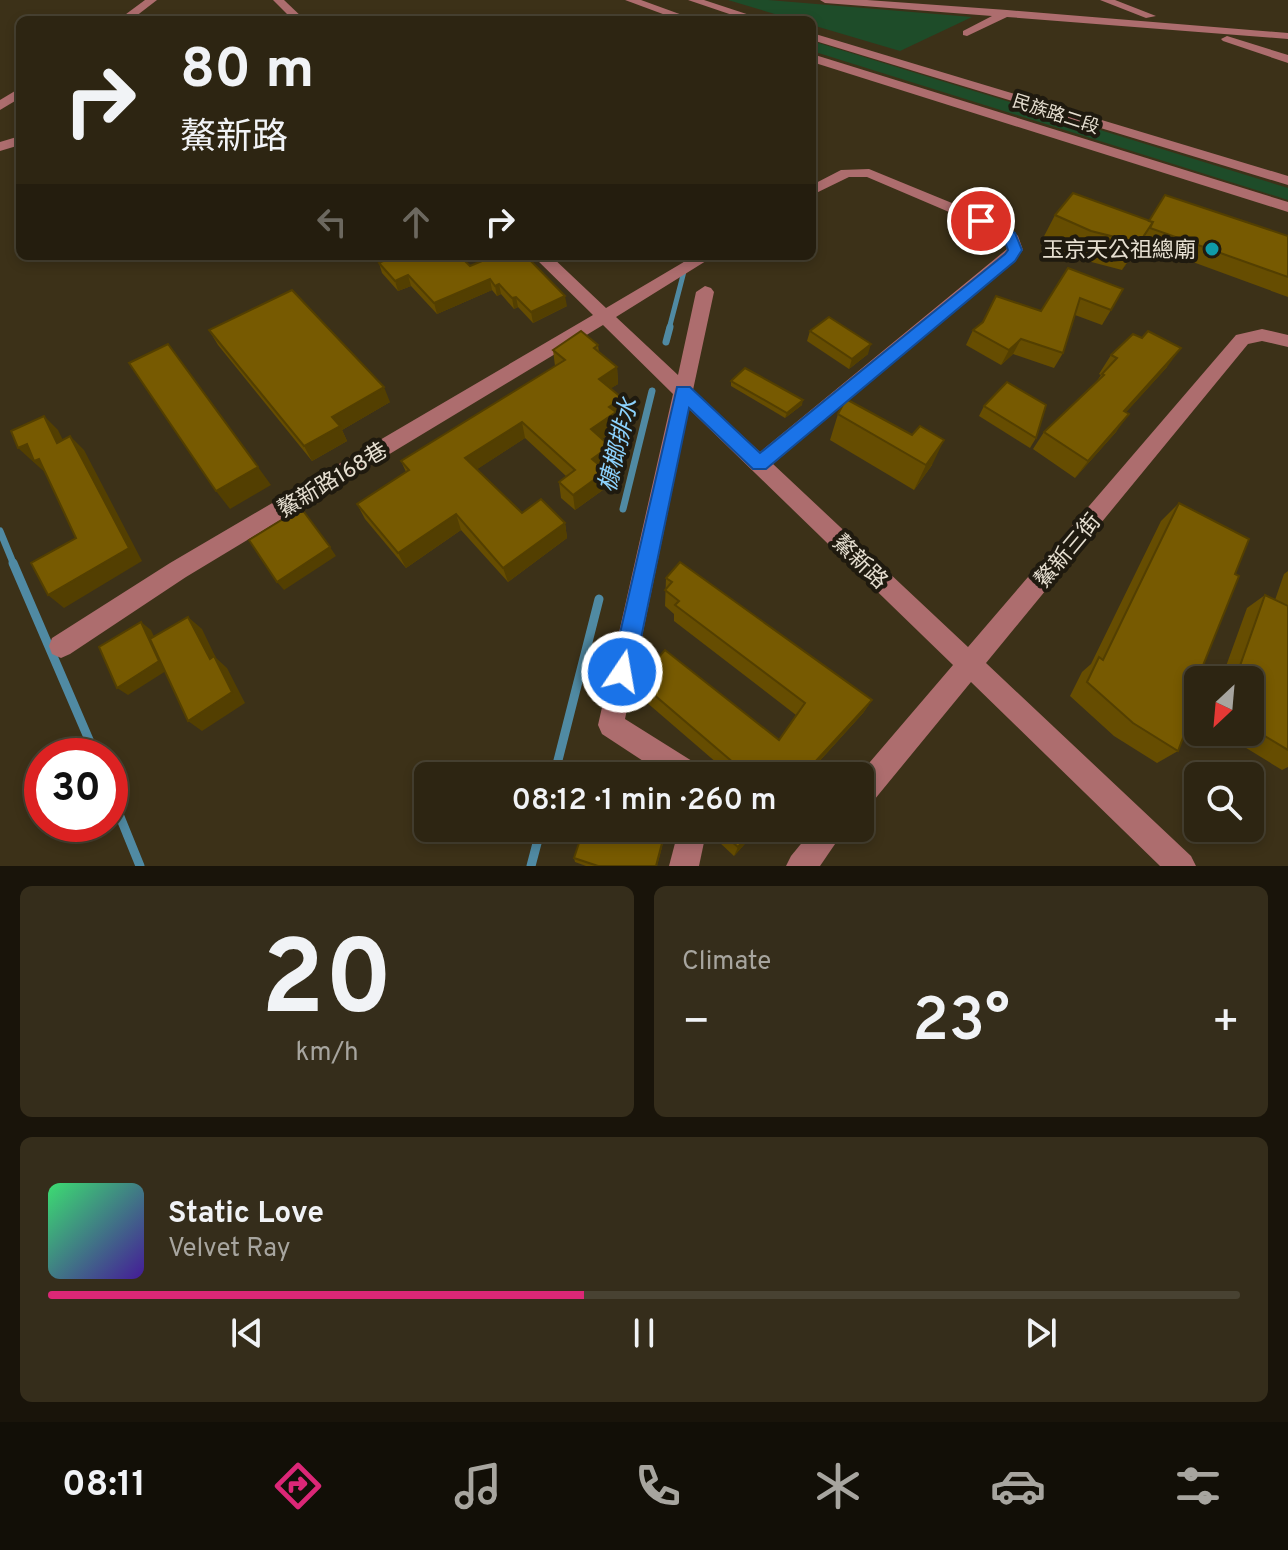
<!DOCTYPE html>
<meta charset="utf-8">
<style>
:root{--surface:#2d2512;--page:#352d1b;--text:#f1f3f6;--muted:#a7a59f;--line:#484232;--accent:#db2777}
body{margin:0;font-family:Overpass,"Noto Sans TC",sans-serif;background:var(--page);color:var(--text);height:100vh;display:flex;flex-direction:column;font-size:30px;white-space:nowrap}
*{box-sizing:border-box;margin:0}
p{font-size:26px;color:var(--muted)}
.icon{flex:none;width:44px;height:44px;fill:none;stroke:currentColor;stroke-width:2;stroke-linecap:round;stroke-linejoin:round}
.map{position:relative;height:866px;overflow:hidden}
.details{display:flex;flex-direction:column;gap:20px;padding:20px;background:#19140a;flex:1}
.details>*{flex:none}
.hud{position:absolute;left:16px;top:16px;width:800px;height:244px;border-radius:12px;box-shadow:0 4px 12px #0003,0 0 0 2px var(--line);background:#2d2512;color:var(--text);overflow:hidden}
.needle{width:52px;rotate:206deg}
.buttons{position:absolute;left:1184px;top:666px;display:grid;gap:16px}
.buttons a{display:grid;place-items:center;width:80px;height:80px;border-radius:12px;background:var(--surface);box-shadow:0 4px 12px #0003,0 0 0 2px var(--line);font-size:40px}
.speed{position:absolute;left:24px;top:738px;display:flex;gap:16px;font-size:40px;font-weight:700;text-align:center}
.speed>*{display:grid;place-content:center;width:104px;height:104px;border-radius:50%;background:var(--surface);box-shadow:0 4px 12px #0003,0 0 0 2px var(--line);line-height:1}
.speed .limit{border:12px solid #d22;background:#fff;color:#111}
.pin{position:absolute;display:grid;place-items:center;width:68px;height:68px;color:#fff;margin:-34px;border:4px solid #fff;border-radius:50%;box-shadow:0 2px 8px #0007}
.me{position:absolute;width:88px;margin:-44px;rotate:12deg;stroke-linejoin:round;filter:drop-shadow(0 0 6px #0008)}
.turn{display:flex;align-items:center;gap:28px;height:168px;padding:0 32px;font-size:36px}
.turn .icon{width:104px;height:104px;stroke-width:2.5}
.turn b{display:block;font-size:56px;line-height:68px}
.lanes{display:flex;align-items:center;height:76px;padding:0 32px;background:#0003;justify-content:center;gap:40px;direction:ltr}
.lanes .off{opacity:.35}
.big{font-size:60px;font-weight:600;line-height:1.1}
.details .widget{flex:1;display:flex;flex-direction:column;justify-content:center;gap:12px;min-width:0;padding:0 28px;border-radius:12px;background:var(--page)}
.details .dial{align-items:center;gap:0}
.dial b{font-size:104px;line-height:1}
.song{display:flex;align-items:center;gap:24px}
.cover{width:96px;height:96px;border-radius:12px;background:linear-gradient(135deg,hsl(140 70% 55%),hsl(260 70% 35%))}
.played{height:8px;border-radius:4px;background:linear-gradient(90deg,var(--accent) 45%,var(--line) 45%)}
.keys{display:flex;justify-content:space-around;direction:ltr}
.heat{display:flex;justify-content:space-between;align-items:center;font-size:44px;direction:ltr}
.details .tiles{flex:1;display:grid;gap:20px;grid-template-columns:1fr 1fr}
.widget:last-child{grid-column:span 2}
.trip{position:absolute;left:414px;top:762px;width:460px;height:80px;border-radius:12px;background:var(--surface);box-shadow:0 4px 12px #0003,0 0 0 2px var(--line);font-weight:600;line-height:80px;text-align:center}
.menu{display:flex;height:128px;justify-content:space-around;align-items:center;background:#120f07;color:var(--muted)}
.menu .icon{width:56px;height:56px}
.menu .selected{color:var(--accent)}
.menu b{font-size:36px;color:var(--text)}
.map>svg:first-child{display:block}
</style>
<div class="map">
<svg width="1288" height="866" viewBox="0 0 1288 866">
<rect width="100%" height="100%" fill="#3c3118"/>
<g fill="#1e4c29">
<path d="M728 0H768L972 17 900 51 812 25V20H795Z"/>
<path d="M812 41 1288 188V200L812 51Z"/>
</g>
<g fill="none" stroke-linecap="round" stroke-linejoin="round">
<path stroke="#508aa3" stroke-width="5" d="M669 329 688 256"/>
<g stroke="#508aa3" stroke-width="7">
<path d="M666 342 670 327"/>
<path d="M623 509 652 391"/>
<path d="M0 531 14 565"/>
</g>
<g stroke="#508aa3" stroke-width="9">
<path d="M13 563 96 756"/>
<path d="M554 776 599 599"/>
<path d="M110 792 140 866"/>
<path d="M531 866 541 828"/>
</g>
<g fill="#ad6d6e" fill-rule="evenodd">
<path d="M145 0H157L131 20H118Z"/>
<path d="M273 0H284L305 20H293Z"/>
<path d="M625 0H641L696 20H679Z"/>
<path d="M688 0H704L765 20H747Z"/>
<path d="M820 0H867L1007 10 1288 33V39L1007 17 967 36 963 35V31L992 16 825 3Z"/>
<path d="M1100 0H1115L1156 16 1146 18Z"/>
<path d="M812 33 1288 176V185L812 40Z"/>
<path d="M1227 36 1288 55V63L1223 41 1221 39Z"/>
<path d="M812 54 1288 202V212L812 62Z"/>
<path d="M20 88V98L0 110V100Z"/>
<path d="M20 136V145L0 151V142Z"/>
<path d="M869 169 1008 226 1018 236 1023 250 773 464 968 647 1236 335 1262 329 1288 335V347L1262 341 1248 344 986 663 1191 856 1196 866H1160L971 682 870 805 860 809 858 776 953 665 689 409 625 719 700 766 704 776H666L602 734 598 725 673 394 603 325 186 577 70 654 61 658 52 654 49 646 52 638 170 563 593 315 533 256H551L606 308 694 256H714L616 317 678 375 696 292 705 286 711 288 714 292 693 390 760 452 1007 249 1003 238 996 232 867 177H849L812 195V185L841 170Z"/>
<path d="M679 828H707L699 866H669Z"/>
<path d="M814 828H846L820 866H786L791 856Z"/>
</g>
</g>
<g fill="#664d01">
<path d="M1055 215 1149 221 1288 236V297L1141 243 1122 270 1076 258 1041 242Z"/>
<path d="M379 263 470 266 567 306 533 323 518 307 514 309 501 294 497 296 492 290 437 314 411 286 398 291 382 273Z"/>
<path d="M1068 268 1111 310 1102 325 1075 315 1063 353 1054 368 1013 354 1001 365 966 345 973 330 983 322 1041 311Z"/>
<path d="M209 330 390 402 342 430 347 441 312 461 218 345Z"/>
<path d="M810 331 868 354 849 369 807 341Z"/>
<path d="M598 345 599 352 617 367 618 384 611 388 623 415 616 419 617 429 602 439 610 446 611 462 602 468 607 487 575 510 561 498 559 482 566 476 525 438 477 469 522 513 565 523 567 538 508 582 461 530 406 568 365 519 357 504 406 472 401 461 555 366 553 350Z"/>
<path d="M1111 355 1167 367 1126 412 1116 432 1075 478 1033 449 1044 432 1095 384 1101 375 1099 374Z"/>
<path d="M731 381 802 405 785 418 731 386Z"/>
<path d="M984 406 1036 438 1030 448 979 416Z"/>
<path d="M838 414 932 465 914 490 830 440Z"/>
<path d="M1179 503 1235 574 1185 710 1178 751 1157 763 1114 736 1070 696 1082 672 1091 664 1161 521Z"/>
<path d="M1288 571V767L1282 770 1220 732H1250V680H1221L1247 608 1265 595 1275 600 1284 574Z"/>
<path d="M666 578 872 700 863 713 806 776H732L645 701V687L779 740 796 715 674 621V614L665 606Z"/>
<path d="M667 828 657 866H586L575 862 574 858Z"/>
<path d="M725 828H759L734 856 719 842Z"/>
</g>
<g fill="#533f01">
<path d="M1153 222 1137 249 1122 270 1139 243Z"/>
<path d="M408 275 411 286 398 291 395 281Z"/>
<path d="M490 279 492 290 437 314 434 303Z"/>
<path d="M499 284 501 294 497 296 495 286Z"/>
<path d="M565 296 567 306 533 323 531 312Z"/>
<path d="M516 297 518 307 514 309 512 298Z"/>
<path d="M1021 339 1013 354 1001 365 1009 350Z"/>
<path d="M871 344 868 354 849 369 852 359Z"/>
<path d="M1181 348 1167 367 1111 429 1124 411Z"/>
<path d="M617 367 618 384 600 395 599 379Z"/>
<path d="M384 387 390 402 342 430 347 441 312 461 304 446 332 417Z"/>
<path d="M622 398 623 415 616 419 617 429 593 445 591 429 609 407Z"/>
<path d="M803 400 802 405 785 418 787 413Z"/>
<path d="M1129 414 1116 432 1075 478 1088 461Z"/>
<path d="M44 416 58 430 71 457 57 443Z"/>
<path d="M522 422 525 438 470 474 465 458Z"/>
<path d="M70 436 84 450 142 561 64 608 48 595 129 548Z"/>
<path d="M944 440 932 465 914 490 926 465Z"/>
<path d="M27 444 39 460 49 476 18 448Z"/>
<path d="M610 446 611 462 593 475 592 459Z"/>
<path d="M258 467 271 485 230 509 216 491Z"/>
<path d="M606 471 607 487 575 510 573 495Z"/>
<path d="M456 514 461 530 406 568 398 553Z"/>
<path d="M565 523 567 538 508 582 503 568Z"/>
<path d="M330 547 336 556 284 590 277 582Z"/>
<path d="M188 617 202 629 216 658 227 668 245 703 202 731 188 721 210 659Z"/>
<path d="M141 622 151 630 169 669 128 695 117 688Z"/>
<path d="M872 700 863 713 806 776H802Z"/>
<path d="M755 828H759L734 856 738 847Z"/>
</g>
<g fill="#775a01" stroke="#533f01" stroke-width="2">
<path d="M1073 193 1153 222 1139 243 1091 231 1055 215Z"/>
<path d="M1165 195 1288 236V277L1150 228 1153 222 1149 221Z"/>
<path d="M393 256H460L470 266 494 256H526L565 296 531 312 516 297 512 298 499 284 495 286 490 279 434 303 408 275 395 281 379 263Z"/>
<path d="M1068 268 1123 289 1111 310 1080 298 1063 353 1021 339 1009 350 973 330 983 322 996 296 1041 311Z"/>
<path d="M292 290 384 387 332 417 340 426 304 446 209 330Z"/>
<path d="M829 317 871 344 852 359 810 331Z"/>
<path d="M581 331 598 345 594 348 617 367 599 379 622 398 609 407 616 412 591 429 610 446 592 459 606 471 573 495 559 482 575 470 522 422 465 458 522 513 541 499 565 523 503 568 456 514 398 553 357 504 409 470 401 461 565 360 553 350Z"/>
<path d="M1148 331 1181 348 1124 411 1129 414 1088 461 1044 432 1104 375 1102 374 1117 358 1111 355 1133 334 1142 338Z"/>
<path d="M168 344 258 467 216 491 129 363Z"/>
<path d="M745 368 803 400 787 413 731 381Z"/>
<path d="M1007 382 1046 405 1036 438 984 406Z"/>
<path d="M846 399 912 435 920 426 944 440 926 465 838 414Z"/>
<path d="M44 416 57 443 70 436 129 548 48 595 31 563 76 538 39 459 34 461 27 444 18 448 11 431Z"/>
<path d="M1179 503 1249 539 1235 574 1239 576 1185 710 1192 714 1178 751 1133 723 1087 682 1099 657 1103 660Z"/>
<path d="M301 508 330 547 277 582 249 540Z"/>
<path d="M680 562 872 700 802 776H739L742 770 645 687 648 669 665 650 779 740 805 703 675 605 679 601 665 590 672 582 666 578Z"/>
<path d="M1265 595 1288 606V605V750L1250 727V680H1235Z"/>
<path d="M188 617 210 659 214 656 232 692 188 721 150 639Z"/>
<path d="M141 622 159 661 117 688 99 647Z"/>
<path d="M603 772 616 776H602Z"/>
<path d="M584 828H666L656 866H598L574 858Z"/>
<path d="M725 828H755L738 847 722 833Z"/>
</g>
<path fill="#1a73e8" stroke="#114b97" stroke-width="2" d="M981 216 1015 233 1022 250 1015 261 766 469H753L689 408 634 672 630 680 622 683 614 680 611 672 677 387H690L760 453 1005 254 1008 250 1004 239 974 221Z"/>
<circle fill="#0f9aa8" stroke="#1f1a0f" stroke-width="3" cx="1212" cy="249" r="8"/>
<g text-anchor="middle" stroke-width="8" stroke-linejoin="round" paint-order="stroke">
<g font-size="18" fill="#e6dfd1" stroke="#1f1a0f">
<text transform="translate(1056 114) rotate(18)" y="6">民族路二段</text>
</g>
<g font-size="22" fill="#e6dfd1" stroke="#1f1a0f" text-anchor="end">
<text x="1196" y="257">玉京天公祖總廟</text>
</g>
<g font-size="22" fill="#e6dfd1" stroke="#1f1a0f">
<text transform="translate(332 479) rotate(-31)" y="8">鰲新路168巷</text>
<text transform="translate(1067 550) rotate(-50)" y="8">鰲新三街</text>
<text transform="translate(861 561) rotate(44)" y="8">鰲新路</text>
</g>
<g font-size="24" font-style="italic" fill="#8cd2fd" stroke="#1f1a0f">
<text transform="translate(618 445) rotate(-76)" y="8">槺榔排水</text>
</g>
</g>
</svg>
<div class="buttons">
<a><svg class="needle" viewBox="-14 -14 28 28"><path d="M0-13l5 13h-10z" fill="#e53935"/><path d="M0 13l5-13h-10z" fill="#a7a59f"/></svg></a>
<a><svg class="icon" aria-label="search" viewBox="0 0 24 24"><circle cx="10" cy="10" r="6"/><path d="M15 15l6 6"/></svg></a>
</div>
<div class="speed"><div class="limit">30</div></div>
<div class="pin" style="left:981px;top:221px;background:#d93025"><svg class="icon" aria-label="arrive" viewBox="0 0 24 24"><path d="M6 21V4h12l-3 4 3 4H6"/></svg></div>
<svg class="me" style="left:622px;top:672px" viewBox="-20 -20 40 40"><circle r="17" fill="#1a73e8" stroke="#fff" stroke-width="3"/><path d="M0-11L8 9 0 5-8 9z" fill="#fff"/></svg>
<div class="trip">08:12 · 1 min · 260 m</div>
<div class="hud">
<div class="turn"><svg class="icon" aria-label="right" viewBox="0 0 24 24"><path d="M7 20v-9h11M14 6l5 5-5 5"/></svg><div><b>80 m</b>鰲新路</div></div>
<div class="lanes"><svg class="icon off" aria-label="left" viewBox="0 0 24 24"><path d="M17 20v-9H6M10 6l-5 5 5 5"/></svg><svg class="icon off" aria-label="ahead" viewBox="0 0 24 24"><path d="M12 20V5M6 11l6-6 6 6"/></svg><svg class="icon" aria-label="right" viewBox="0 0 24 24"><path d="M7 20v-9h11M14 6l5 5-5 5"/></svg></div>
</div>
</div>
<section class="details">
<div class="tiles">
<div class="widget dial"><b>20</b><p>km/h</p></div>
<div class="widget"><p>Climate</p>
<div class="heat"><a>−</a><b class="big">23°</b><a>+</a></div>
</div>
<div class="widget">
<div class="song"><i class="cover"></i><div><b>Static Love</b><p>Velvet Ray</p></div></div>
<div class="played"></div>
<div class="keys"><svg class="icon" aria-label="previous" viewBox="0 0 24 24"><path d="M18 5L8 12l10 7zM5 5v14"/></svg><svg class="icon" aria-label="pause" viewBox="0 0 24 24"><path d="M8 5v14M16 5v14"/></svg><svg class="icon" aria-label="next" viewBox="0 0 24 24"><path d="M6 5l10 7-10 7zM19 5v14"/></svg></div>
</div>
</div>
</section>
<nav class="menu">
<b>08:11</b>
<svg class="icon selected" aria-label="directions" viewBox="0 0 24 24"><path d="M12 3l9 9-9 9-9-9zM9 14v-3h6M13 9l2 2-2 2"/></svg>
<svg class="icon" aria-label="music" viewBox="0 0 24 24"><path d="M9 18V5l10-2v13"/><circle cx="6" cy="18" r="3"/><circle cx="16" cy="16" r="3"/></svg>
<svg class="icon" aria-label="phone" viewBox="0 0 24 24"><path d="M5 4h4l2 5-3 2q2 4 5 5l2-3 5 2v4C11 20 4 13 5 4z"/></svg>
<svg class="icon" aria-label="climate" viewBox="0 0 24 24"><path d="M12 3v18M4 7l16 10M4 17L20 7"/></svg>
<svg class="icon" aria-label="car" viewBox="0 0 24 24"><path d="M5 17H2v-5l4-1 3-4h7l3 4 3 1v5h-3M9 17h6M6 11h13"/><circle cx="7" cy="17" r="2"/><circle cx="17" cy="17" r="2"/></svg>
<svg class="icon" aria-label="filters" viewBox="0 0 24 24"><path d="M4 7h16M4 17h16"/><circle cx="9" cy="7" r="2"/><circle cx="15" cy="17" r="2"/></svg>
</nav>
